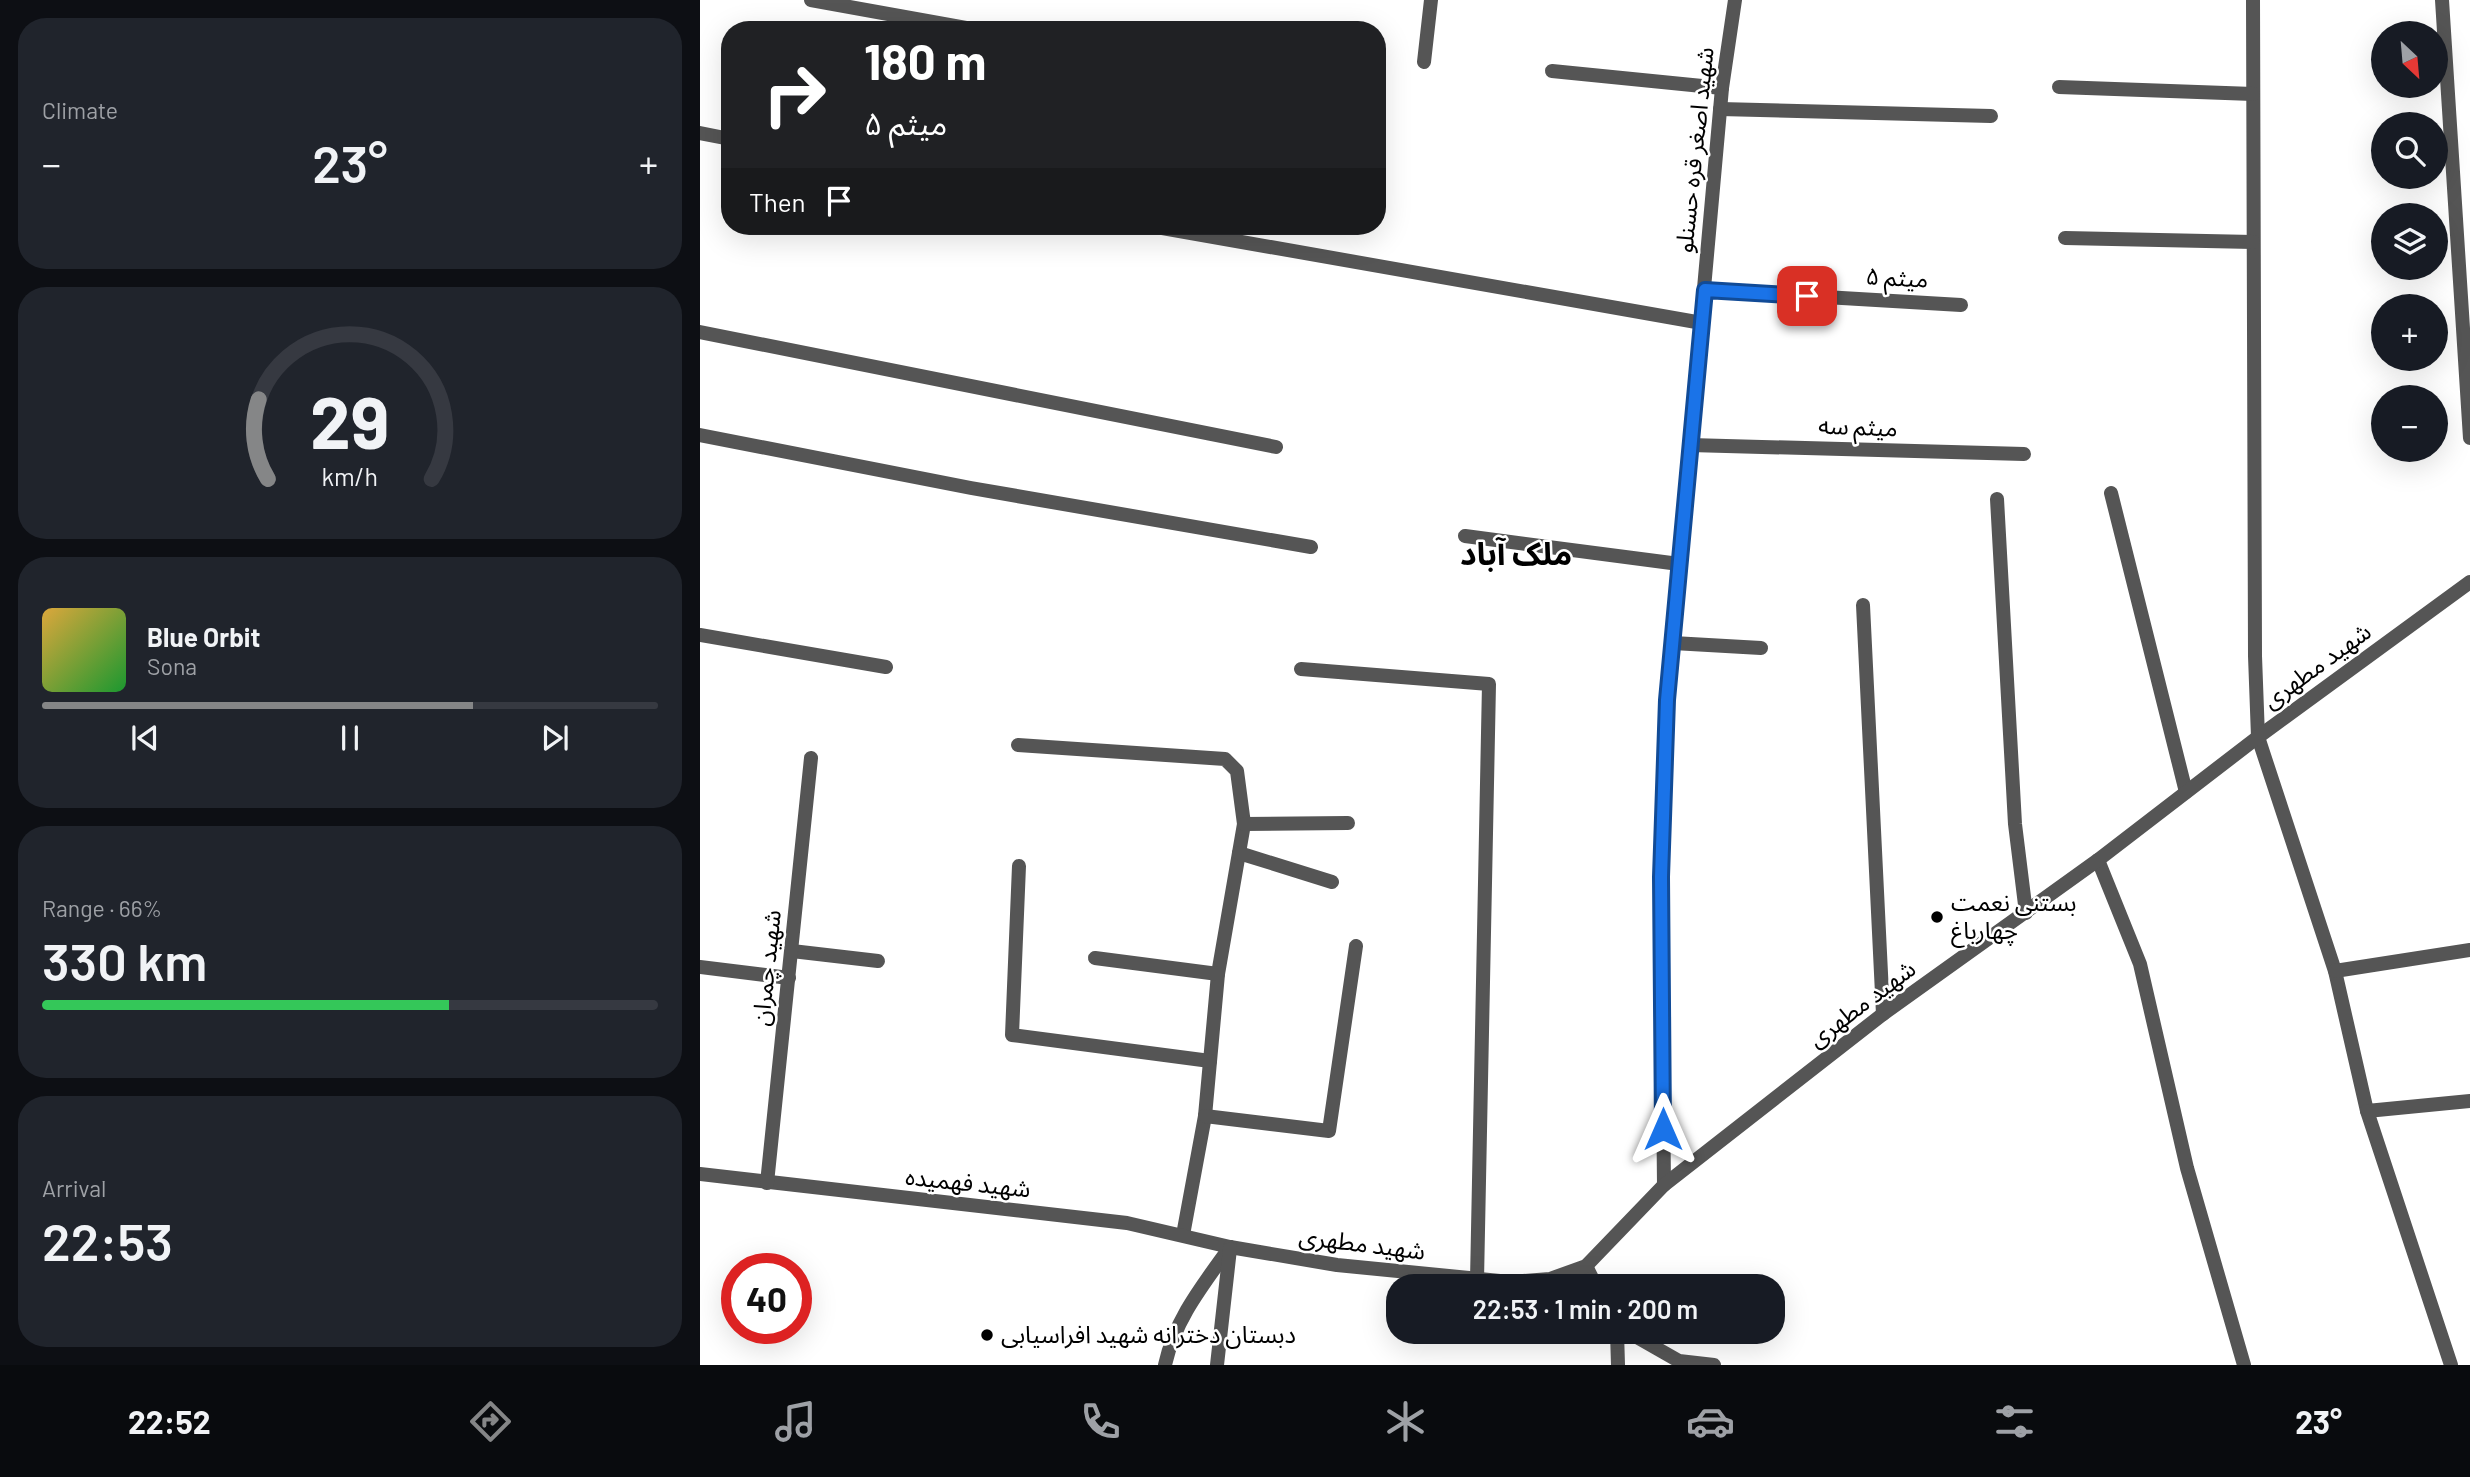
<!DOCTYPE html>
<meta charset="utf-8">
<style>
:root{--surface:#171b24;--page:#20242c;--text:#f1f3f6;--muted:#9ea1a6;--line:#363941;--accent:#858687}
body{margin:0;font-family:Barlow,"Noto Sans Arabic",sans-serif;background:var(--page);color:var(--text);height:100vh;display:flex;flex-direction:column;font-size:26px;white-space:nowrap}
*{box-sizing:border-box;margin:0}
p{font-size:23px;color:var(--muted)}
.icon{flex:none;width:38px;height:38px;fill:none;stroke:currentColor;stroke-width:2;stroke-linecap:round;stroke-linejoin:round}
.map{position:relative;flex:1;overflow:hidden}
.drawer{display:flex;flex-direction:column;gap:18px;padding:18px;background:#0d0f14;width:700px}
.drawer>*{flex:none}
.hud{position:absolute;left:21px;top:21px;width:665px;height:214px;border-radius:28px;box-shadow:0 7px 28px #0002;background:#202124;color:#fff;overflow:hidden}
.needle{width:46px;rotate:154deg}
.controls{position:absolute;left:1671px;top:21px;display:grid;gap:14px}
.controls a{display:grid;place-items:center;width:77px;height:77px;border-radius:50%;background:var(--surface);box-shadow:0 7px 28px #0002;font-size:35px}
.speed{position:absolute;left:21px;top:1253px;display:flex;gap:14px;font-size:35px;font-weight:700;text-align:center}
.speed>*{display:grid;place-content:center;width:91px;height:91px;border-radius:50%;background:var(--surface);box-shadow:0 7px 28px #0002;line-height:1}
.speed .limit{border:10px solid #d22;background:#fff;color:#111}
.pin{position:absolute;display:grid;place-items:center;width:60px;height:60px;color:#fff;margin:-30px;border-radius:14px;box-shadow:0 4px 10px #0006}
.me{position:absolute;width:77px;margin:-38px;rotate:0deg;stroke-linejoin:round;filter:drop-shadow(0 0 5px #0008)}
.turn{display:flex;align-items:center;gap:24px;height:147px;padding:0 28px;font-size:32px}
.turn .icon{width:91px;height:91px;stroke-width:2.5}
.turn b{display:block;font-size:49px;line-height:60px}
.then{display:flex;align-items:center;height:66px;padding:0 28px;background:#0003;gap:14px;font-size:26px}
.big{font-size:52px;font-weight:600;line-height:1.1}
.drawer .card{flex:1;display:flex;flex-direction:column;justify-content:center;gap:10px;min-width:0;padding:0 24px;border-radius:28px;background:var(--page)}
.drawer .dial{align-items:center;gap:0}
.dial svg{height:182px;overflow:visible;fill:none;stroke:var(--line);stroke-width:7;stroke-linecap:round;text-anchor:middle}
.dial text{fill:var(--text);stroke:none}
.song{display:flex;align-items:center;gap:21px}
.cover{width:84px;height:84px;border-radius:10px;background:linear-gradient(135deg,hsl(40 70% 55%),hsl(130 70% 35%))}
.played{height:7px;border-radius:4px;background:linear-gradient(90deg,var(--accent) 70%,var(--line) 70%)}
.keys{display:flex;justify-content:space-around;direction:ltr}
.heat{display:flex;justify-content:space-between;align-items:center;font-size:38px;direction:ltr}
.charge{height:10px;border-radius:5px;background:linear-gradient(90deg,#34c759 66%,var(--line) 0)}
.trip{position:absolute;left:686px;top:1274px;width:399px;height:70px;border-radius:28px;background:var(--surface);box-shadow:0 7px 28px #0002;font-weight:600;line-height:70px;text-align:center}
.menu{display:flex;height:112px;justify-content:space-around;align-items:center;background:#090b0e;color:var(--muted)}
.menu .icon{width:49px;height:49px}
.menu .selected{color:var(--accent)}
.menu b{font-size:32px;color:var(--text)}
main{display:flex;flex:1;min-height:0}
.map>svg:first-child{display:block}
</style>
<main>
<section class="drawer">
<div class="card"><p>Climate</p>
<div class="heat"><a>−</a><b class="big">23°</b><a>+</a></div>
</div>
<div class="card dial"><svg viewBox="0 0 100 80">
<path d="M14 69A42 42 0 1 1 86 69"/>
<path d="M14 69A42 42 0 0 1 10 34" stroke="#858687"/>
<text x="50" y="56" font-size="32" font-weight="700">29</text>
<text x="50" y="72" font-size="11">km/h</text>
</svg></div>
<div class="card">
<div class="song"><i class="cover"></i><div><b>Blue Orbit</b><p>Sona</p></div></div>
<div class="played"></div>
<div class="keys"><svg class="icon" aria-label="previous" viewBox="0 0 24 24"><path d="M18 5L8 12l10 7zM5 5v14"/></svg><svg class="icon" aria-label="pause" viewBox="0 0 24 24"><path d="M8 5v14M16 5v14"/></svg><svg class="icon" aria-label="next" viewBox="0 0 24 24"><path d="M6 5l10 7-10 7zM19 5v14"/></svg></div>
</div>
<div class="card"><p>Range · 66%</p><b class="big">330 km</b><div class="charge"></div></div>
<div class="card"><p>Arrival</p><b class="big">22:53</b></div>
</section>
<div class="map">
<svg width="1770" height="1365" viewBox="0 0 1770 1365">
<rect width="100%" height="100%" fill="#fff"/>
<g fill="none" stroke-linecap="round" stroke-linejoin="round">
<g stroke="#555" stroke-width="14">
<path d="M111 0 277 30"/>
<path d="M1553 0 1555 656 1558 737 1635 971 1667 1111 1770 1101"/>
<path d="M1742 0 1770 438"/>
<path d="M724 62 731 0"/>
<path d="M852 71 1022 88"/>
<path d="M1359 87 1553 94"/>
<path d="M1020 109 1291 116"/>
<path d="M0 133 30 139"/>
<path d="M451 226 1002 323"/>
<path d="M1365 238 1553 242"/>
<path d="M1005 290 1261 305"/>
<path d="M0 332 576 447"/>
<path d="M0 435 271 488 611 547"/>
<path d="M990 445 1324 454"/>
<path d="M1411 493 1486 792"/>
<path d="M1297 499 1315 824 1326 913"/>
<path d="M765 536 979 564"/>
<path d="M1163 605 1183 1014"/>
<path d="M0 635 186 667"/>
<path d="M973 643 1061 648"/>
<path d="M601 669 789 684 777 1280"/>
<path d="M318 745 525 759 537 771 544 824 518 974 505 1116 483 1235"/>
<path d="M544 824 648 823"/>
<path d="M539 853 632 882"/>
<path d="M1398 860 1440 964 1487 1168 1544 1365"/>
<path d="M319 866 312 1035 510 1061"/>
<path d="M92 951 178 961"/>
<path d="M395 958 518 974"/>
<path d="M0 967 89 978"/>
<path d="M1635 971 1770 950"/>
<path d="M1667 1111 1751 1365"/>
<path d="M505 1116 629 1131 656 946"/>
<path d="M0 1174 427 1223 530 1247"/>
<path d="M67 1183 111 758"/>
<path d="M886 1266 896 1286"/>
<path d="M917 1332 918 1365"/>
<path d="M928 1332 979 1361 1014 1365"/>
</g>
<g stroke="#555" stroke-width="14">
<path d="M964 1185 961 877 967 700 1022 88 1035 0"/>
<path d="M530 1247 637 1265 810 1282 850 1279 886 1266 964 1185 1183 1014 1398 860 1558 737 1770 582"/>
<path d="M465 1365C475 1319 503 1285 530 1247"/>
<path d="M517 1365 530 1249"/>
</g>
</g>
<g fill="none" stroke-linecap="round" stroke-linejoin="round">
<g stroke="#114b97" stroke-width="18">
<path id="route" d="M963 1129 961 877 967 700 1005 290 1107 296"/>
</g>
<use href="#route" stroke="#1a73e8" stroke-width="12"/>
</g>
<g fill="#000" stroke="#fff" stroke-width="2.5">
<circle cx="1237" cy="917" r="7"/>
<circle cx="287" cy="1335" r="7"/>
</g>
<g text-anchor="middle" stroke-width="5" stroke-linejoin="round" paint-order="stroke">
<g font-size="24" fill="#000" stroke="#fff">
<text transform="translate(995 150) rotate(-84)" y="8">شهید اصغر قره حسنلو</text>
<text transform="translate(1197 278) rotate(3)" y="8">میثم ۵</text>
<text transform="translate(1158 427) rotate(2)" y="8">میثم سه</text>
<text transform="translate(1617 666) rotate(-36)" y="8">شهید مطهری</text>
<text transform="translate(67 968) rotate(-84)" y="8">شهید چمران</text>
<text transform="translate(1162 1004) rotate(-37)" y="8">شهید مطهری</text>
<text transform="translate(268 1183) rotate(6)" y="8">شهید فهمیده</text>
<text transform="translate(662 1244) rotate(7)" y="8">شهید مطهری</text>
</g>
<g font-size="24" fill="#000" stroke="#fff" text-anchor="start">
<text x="1251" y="911">بستنی نعمت<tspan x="1251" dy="28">چهارباغ</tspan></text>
<text x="301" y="1343">دبستان دخترانه شهید افراسیابی</text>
</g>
<g font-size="32" font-weight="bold" fill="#000" stroke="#fff">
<text x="816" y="565">ملک آباد</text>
</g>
</g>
</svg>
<div class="controls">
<a><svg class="needle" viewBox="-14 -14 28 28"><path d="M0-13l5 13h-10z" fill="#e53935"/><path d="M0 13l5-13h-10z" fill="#9ea1a6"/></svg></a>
<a><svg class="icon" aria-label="search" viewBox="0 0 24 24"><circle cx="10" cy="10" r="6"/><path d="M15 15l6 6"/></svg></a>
<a><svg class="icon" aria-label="layers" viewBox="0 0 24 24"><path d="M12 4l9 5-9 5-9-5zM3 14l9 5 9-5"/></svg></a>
<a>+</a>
<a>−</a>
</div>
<div class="speed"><div class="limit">40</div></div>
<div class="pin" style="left:1107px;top:296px;background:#d93025"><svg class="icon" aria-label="arrive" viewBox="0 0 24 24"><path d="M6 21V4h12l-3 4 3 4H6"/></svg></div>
<svg class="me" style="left:963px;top:1129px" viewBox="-20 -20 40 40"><path d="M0-17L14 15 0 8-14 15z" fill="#1a73e8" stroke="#fff" stroke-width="4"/></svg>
<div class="trip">22:53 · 1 min · 200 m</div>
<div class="hud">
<div class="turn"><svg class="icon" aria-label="right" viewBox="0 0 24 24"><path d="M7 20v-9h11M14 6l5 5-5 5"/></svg><div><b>180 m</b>میثم ۵</div></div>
<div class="then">Then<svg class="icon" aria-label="arrive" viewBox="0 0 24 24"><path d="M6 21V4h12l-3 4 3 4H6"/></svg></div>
</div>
</div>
</main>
<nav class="menu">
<b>22:52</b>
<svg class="icon selected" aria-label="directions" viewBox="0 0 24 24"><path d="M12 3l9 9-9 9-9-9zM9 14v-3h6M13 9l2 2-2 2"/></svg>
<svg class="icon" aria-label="music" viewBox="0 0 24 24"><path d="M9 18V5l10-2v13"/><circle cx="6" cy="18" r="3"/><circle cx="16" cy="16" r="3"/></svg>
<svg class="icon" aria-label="phone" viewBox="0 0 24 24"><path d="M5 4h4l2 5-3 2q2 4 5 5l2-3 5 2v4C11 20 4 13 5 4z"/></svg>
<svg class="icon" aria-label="climate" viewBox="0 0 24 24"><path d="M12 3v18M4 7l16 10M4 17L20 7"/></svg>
<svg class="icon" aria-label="car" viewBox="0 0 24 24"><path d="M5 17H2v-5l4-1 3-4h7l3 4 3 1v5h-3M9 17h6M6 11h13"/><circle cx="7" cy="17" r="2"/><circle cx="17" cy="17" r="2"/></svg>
<svg class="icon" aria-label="filters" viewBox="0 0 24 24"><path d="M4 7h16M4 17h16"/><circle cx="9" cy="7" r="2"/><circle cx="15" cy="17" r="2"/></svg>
<b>23°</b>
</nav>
